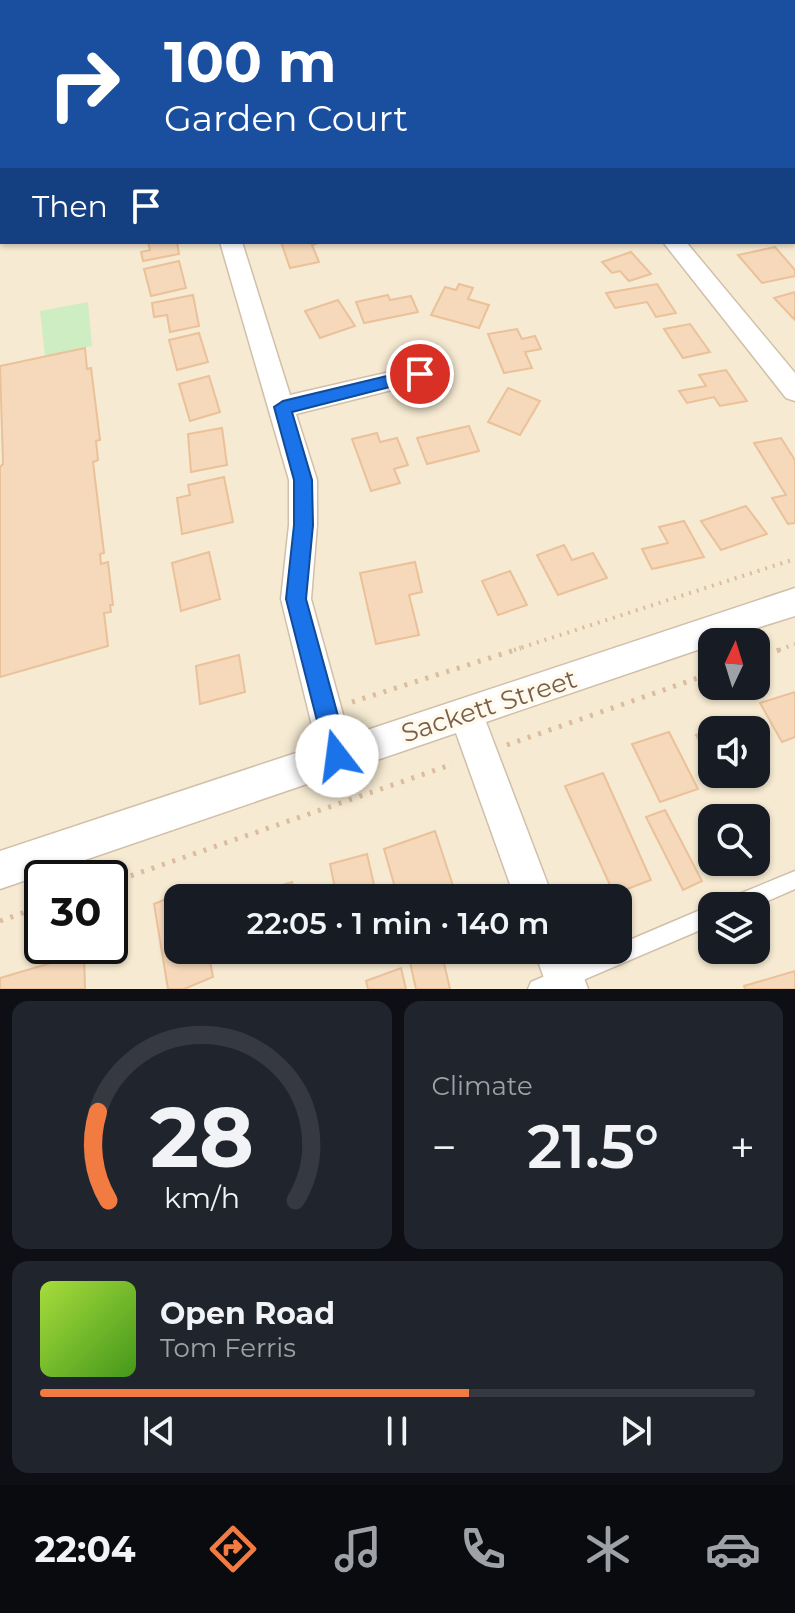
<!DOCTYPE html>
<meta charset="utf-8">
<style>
:root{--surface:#171b24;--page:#20242c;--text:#f1f3f6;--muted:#9ea1a6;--line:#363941;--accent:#f17b40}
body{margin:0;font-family:Montserrat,sans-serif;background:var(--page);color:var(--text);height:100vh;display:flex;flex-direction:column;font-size:30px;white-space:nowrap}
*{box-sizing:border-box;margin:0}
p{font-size:26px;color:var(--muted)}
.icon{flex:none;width:44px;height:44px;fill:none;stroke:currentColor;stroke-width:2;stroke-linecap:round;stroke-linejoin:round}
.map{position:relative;height:989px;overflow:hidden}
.details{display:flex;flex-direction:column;gap:12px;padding:12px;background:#0d0f14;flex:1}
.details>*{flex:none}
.hud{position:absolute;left:0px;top:0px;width:796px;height:244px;box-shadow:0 2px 6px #0004;background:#1a4fa0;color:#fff;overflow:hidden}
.needle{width:52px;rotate:4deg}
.tools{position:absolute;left:698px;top:628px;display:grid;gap:16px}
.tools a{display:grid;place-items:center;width:72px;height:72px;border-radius:16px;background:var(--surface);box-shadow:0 2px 6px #0004;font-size:40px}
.speed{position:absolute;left:24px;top:860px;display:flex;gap:16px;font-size:40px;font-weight:700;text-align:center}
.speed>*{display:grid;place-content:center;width:104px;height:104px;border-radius:50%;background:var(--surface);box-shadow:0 2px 6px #0004;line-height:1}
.speed .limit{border:4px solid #111;border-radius:12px;background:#fff;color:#111}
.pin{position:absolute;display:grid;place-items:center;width:68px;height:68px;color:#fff;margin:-34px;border:4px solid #fff;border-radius:50%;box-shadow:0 2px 8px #0007}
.me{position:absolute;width:88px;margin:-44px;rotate:345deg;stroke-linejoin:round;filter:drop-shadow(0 0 6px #0008)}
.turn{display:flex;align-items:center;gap:28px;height:168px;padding:0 32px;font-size:36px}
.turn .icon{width:104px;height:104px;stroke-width:2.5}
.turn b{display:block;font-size:56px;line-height:68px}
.then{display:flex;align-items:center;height:76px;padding:0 32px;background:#0003;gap:16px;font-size:30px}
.big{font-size:60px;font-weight:600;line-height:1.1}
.details .card{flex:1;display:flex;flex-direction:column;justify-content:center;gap:12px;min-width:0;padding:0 28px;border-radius:16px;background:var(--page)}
.details .dial{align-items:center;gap:0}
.dial svg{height:208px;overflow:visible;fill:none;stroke:var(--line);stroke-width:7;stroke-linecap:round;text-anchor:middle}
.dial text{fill:var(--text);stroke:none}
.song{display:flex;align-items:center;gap:24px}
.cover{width:96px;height:96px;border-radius:12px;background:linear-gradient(135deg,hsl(80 70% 55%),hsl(100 70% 35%))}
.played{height:8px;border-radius:4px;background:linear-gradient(90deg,var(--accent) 60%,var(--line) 60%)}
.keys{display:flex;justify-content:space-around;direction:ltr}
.heat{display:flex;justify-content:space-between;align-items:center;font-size:44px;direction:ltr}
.details .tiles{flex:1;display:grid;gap:12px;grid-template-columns:1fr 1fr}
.card:last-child{grid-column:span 2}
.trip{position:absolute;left:164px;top:884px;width:468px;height:80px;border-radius:16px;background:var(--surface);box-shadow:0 2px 6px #0004;font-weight:600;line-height:80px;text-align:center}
.dock{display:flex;height:128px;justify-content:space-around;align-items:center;background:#090b0e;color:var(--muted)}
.dock .icon{width:56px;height:56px}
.dock .selected{color:var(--accent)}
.dock b{font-size:36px;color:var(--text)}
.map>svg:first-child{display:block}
</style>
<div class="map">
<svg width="795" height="989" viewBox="0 0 795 989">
<rect width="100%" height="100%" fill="#fef7e5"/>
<path fill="#f6ead2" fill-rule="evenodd" d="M0 0H795V989H0ZM2 2H794V242H2ZM712 642H756V686H712ZM712 730H756V774H712ZM712 818H756V862H712ZM42 878H110V946H42ZM178 898H618V950H178ZM712 906H756V950H712Z"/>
<path fill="#ceedc2" d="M88 302 92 346 45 356 40 311Z"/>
<g fill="#f6d8ba" stroke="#eac199" stroke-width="2">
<path d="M148 242H177L179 254 143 261 141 252 150 250Z"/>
<path d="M281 242H321L312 245 319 262 290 268Z"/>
<path d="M775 247 795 270V276L762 283 738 255Z"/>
<path d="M631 252 651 274 629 281 620 271 612 273 602 262Z"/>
<path d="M179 261 186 288 151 296 144 269Z"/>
<path d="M459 284 473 288 468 299 489 305 479 328 431 315 445 287 456 290Z"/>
<path d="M657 284 676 313 656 317 647 302 615 308 606 293Z"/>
<path d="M795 292V320L774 298Z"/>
<path d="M193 295 199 326 170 332 167 315 154 317 152 303Z"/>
<path d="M388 295 390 300 411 296 418 312 364 323 356 302Z"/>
<path d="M338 300 355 326 320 338 305 311Z"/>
<path d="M690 324 710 352 683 358 664 329Z"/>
<path d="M517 329 522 339 535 336 541 349 525 352 532 368 504 373 488 334Z"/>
<path d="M199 333 208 362 177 370 169 340Z"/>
<path d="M85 348 87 369 91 368 100 440 96 441 98 460 93 462 104 553 100 554 101 564 108 562 113 605H110L111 612 104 613 108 646 0 677V467L3 464 0 366Z"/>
<path d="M726 370 747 401 720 406 714 397 687 403 679 391 706 386 699 375Z"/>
<path d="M209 376 220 412 190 421 179 384Z"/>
<path d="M508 388 540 401 520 435 488 422Z"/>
<path d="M469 426 479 451 427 464 417 438Z"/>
<path d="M222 428 227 465 191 472 188 434Z"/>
<path d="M377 433 380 442 397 438 408 465 394 469 400 483 371 491 352 439Z"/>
<path d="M781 438 795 460V523L788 524 772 498 786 495 754 443Z"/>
<path d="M224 477 233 522 182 534 177 498 190 495 188 485Z"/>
<path d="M746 506 767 534 721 550 701 521Z"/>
<path d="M684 521 704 557 652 569 642 549 668 543 659 527Z"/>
<path d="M564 545 572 560 593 553 607 578 558 595 537 555Z"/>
<path d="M209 552 220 599 181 611 172 563Z"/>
<path d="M415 562 422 592 409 595 419 635 376 644 360 573Z"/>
<path d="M510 571 527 605 498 615 482 581Z"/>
<path d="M239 655 245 692 200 704 196 666Z"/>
<path d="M795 692V737L782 742 760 703Z"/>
<path d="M734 719 741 730H712V762L696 735Z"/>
<path d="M669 732 698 789 660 802 632 744Z"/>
<path d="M603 773 651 880 614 894 565 786Z"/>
<path d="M665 810 702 881 683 890 646 817Z"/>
<path d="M435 831 457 898H398L384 849Z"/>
<path d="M367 854 377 898H337L330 864Z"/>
<path d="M292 882 295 898H241Z"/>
<path d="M196 887 198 898H178V950H208L213 977 184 989H168L154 904Z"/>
<path d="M435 950H441L450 989H416L409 958Z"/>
<path d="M84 953 85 989H0V978Z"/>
<path d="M401 968 406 989H368L366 981Z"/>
<path d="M795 971V989H745L744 986Z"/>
</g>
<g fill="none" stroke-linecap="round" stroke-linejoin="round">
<g stroke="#d1bfa9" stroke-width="3">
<g id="lane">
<rect x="0" y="221" width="2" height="7"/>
<path d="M795 871V889L756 906H724L727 899Z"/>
<path d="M712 905V925L562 989H528L531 982 606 950H618V945Z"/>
</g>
</g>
<g stroke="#d1bfa9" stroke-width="3">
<g id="street">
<path d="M663 0H679L681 2H665Z"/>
<path d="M2 34V45H0V35Z"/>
<path d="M794 109 795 110V122L794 121Z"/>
<path d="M2 116V129L0 130V117Z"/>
<path d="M220 242H242L290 395 420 365 429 367 432 374 429 381 420 383 296 414 317 480V525L311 599 349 736 795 588V616L712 642V645L486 722 553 898H515L456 733 0 889V851L317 746 281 599 289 525V480Z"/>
<path d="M663 242H686L795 373V401L786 398Z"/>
<path d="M534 950H574L588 989H548Z"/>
</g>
</g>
<g stroke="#dbbc9d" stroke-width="4" stroke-dasharray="2 6" stroke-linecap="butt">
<path d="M514 650 795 559"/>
<path d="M779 650 795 644"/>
</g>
<g stroke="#dbbc9d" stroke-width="5" stroke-dasharray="3 8" stroke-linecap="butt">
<path d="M756 658 785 648"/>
<path d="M352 702 521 648"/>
<path d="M507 745 712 673"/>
<path d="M110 883 453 764"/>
<path d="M0 921 42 906"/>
</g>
<use href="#lane" fill="#fff" fill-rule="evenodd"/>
<use href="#street" fill="#fff" fill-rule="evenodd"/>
</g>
<path fill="#1a73e8" stroke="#114b97" stroke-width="2" d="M420 368 425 370V378L292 412 312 480 313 525 306 599 349 756 345 764 337 767 329 764 326 756 286 599 294 525V480L274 407 283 401Z"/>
<g text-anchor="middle" stroke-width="7" stroke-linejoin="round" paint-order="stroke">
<g font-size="26" fill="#795f47" stroke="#fffaed">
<text transform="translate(489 706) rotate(-18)" y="9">Sackett Street</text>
</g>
</g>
</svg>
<div class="tools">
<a><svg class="needle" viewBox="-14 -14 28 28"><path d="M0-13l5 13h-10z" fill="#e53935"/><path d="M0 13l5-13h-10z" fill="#9ea1a6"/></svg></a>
<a><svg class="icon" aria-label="sound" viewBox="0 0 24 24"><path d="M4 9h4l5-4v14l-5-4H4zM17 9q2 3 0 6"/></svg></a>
<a><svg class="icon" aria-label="search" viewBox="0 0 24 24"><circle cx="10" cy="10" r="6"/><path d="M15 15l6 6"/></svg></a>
<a><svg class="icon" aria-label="layers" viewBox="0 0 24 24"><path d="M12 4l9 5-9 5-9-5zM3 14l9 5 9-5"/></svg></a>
</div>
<div class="speed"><div class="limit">30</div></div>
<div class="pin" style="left:420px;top:374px;background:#d93025"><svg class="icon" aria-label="arrive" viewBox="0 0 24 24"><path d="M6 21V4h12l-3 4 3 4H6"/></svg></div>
<svg class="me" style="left:337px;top:756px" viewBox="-20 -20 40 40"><circle r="19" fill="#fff"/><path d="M0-13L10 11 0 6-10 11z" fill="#1a73e8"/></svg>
<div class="trip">22:05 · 1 min · 140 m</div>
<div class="hud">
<div class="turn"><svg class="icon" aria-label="right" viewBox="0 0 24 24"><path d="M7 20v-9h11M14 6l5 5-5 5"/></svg><div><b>100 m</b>Garden Court</div></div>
<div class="then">Then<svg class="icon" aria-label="arrive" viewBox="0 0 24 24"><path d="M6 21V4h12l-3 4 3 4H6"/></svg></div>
</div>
</div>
<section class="details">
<div class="tiles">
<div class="card dial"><svg viewBox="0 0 100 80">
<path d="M14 69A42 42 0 1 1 86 69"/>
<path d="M14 69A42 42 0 0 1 10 35" stroke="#f17b40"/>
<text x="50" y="56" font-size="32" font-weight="700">28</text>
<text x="50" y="72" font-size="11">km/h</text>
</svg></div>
<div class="card"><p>Climate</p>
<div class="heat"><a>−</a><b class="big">21.5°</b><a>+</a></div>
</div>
<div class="card">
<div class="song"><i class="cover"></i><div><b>Open Road</b><p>Tom Ferris</p></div></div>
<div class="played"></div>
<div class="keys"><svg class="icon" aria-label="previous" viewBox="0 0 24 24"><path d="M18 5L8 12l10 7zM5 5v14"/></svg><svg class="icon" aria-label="pause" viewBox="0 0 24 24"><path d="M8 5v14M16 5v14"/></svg><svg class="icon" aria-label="next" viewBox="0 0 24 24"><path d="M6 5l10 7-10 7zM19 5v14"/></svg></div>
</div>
</div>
</section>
<nav class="dock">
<b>22:04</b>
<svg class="icon selected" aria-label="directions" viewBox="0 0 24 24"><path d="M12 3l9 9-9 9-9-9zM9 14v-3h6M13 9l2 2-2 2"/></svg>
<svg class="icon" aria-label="music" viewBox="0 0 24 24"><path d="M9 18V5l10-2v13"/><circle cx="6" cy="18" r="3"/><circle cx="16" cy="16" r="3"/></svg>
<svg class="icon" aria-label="phone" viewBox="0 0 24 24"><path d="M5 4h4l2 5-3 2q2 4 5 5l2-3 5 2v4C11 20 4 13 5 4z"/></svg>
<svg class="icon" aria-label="climate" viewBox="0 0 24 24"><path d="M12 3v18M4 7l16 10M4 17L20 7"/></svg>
<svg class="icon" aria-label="car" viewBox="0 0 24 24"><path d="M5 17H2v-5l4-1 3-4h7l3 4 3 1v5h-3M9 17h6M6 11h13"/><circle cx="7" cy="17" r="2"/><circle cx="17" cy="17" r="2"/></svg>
</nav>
